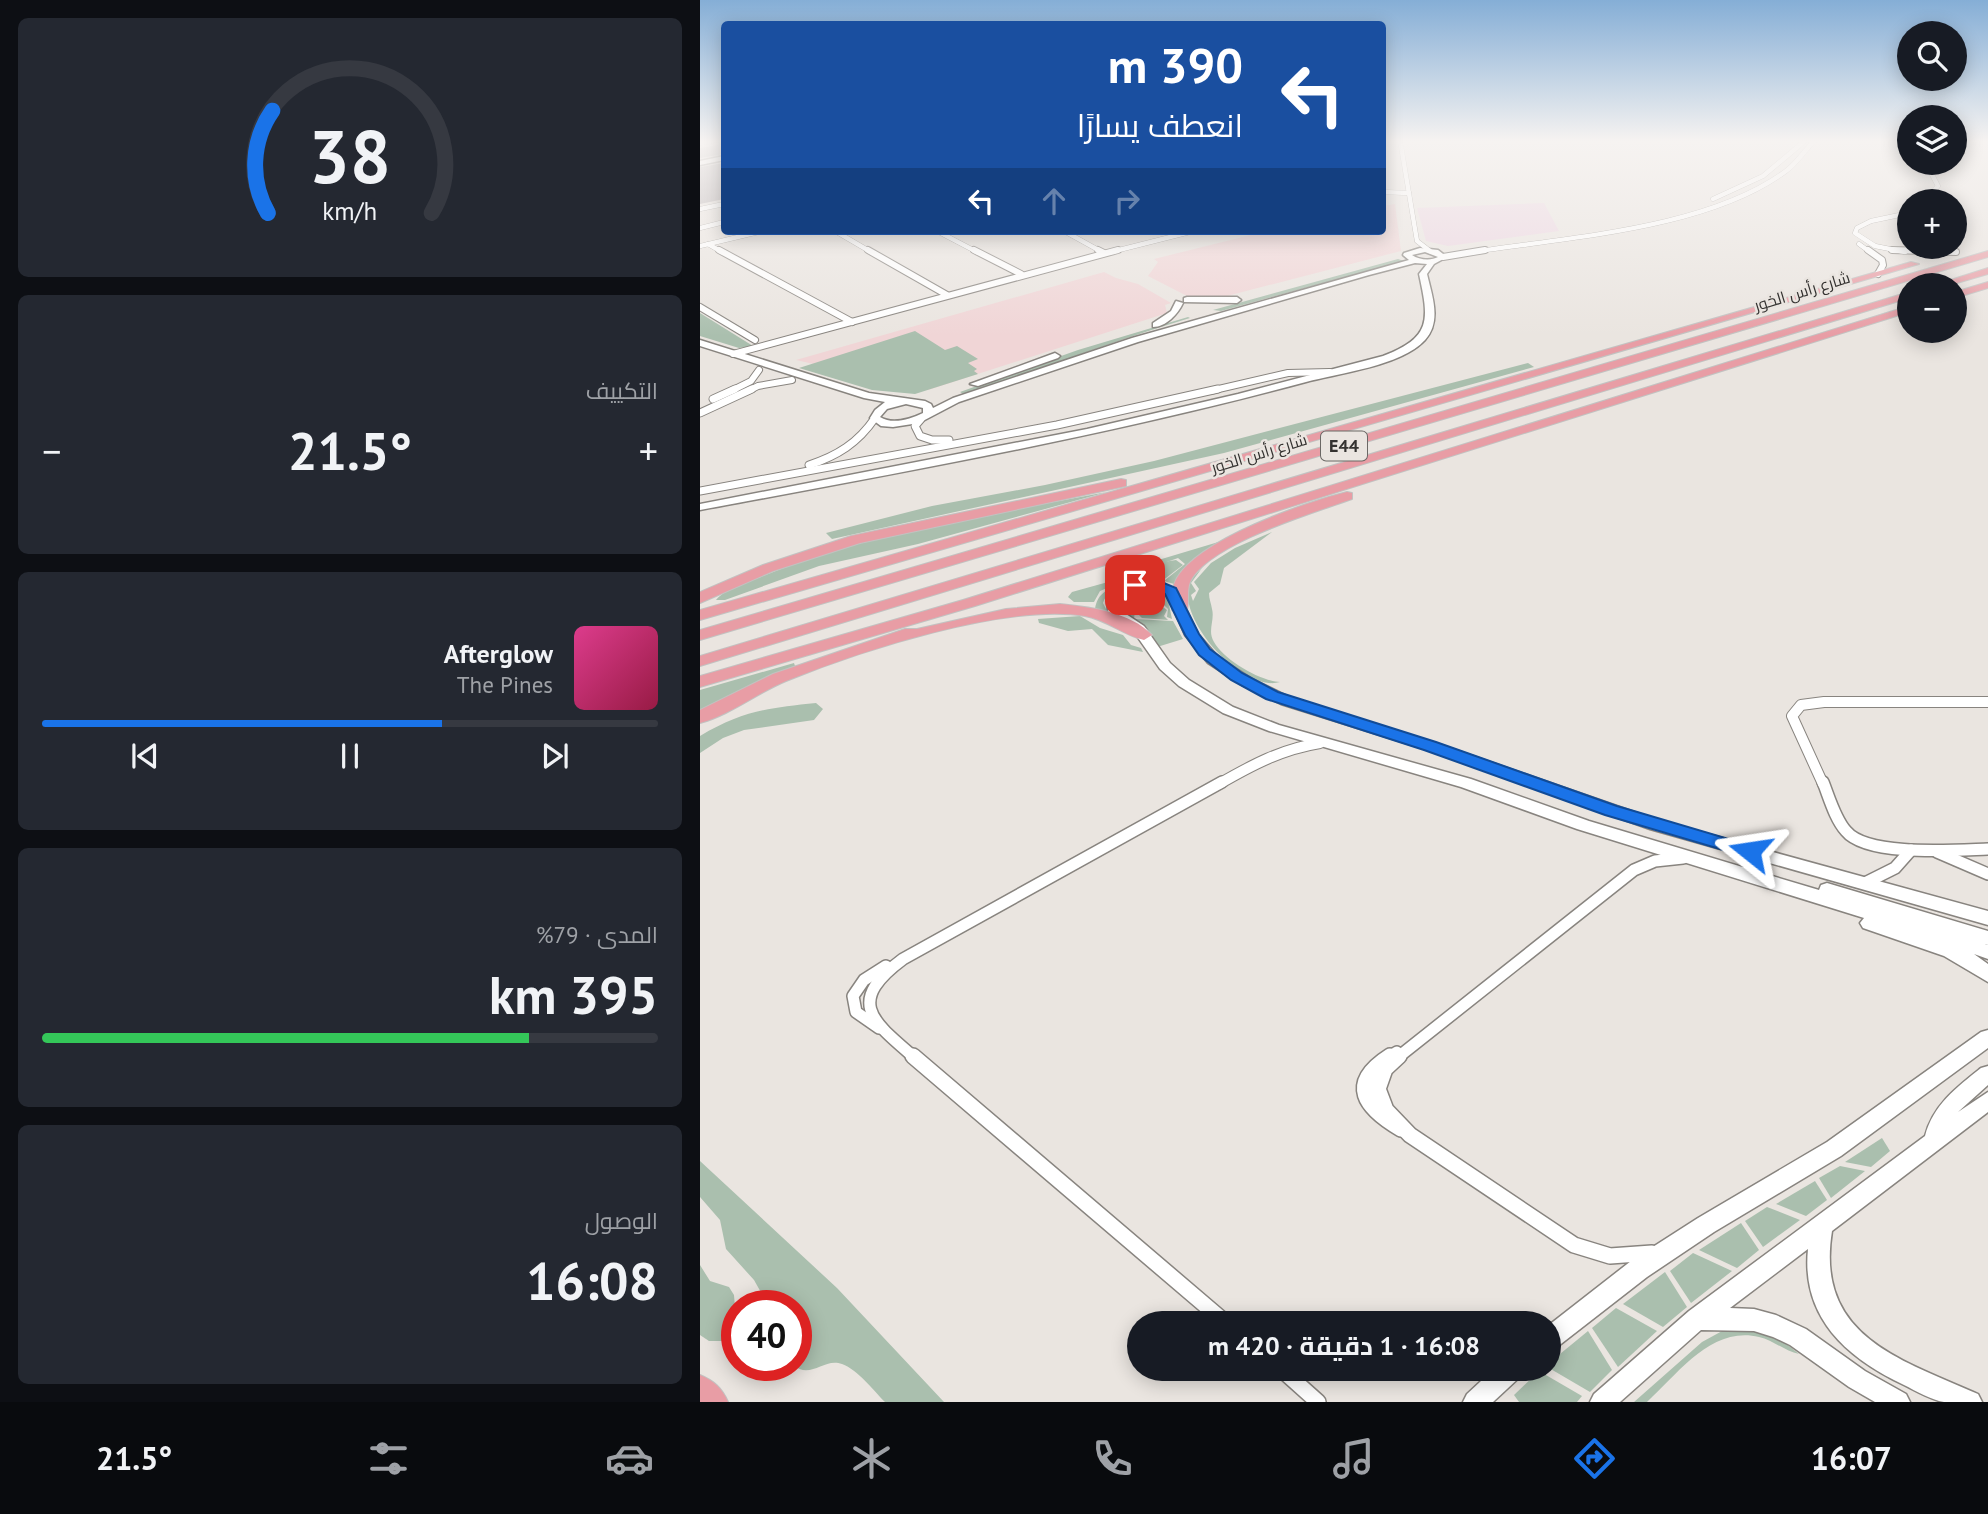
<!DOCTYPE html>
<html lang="ar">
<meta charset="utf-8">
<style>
:root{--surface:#171b24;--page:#242831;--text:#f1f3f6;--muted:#9ea1a6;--line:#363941;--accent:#1a73e8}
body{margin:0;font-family:"PT Sans",Cairo,sans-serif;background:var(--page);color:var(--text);direction:rtl;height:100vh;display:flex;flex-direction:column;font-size:26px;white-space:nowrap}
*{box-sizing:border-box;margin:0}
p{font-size:23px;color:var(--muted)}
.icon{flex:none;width:38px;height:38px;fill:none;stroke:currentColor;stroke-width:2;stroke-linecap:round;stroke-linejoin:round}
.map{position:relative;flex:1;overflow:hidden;direction:ltr}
.details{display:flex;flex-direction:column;gap:18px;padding:18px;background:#0d0f14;width:700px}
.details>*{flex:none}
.banner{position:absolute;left:21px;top:21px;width:665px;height:214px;border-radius:7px;box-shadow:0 4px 18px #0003;direction:rtl;background:#1a4fa0;color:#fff;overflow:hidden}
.tools{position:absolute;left:1197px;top:21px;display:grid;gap:14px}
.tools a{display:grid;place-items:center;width:70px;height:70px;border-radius:50%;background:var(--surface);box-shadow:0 4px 18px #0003;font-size:35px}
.speed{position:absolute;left:21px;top:1290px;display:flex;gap:14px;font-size:35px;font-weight:700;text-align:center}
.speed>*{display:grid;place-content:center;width:91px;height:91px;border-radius:50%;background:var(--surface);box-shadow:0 4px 18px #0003;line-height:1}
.speed .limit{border:10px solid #d22;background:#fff;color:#111}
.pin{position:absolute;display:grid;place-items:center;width:60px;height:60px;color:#fff;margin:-30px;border-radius:14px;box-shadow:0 4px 10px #0006}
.me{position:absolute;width:77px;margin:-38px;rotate:285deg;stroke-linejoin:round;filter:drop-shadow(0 0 5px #0008)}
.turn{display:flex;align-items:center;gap:24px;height:147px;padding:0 28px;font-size:32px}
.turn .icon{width:91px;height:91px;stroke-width:2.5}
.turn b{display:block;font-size:49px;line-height:60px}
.lanes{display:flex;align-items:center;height:66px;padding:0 28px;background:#0003;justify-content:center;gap:35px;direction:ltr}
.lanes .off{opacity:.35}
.big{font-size:52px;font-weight:700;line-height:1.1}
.details .tile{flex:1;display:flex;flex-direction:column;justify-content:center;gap:10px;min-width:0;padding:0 24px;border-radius:10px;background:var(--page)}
.details .dial{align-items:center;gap:0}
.dial svg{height:182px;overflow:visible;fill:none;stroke:var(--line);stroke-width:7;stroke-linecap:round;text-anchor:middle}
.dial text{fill:var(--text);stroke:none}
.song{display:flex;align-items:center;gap:21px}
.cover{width:84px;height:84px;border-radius:10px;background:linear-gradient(135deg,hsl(330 70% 55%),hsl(340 70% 35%))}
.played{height:7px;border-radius:4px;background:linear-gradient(90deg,var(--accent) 65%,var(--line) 65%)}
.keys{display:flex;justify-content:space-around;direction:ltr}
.heat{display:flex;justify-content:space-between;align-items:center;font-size:38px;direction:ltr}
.charge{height:10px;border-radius:5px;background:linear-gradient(90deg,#34c759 79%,var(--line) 0)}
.trip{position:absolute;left:427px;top:1311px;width:434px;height:70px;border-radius:35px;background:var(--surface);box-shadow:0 4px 18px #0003;font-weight:700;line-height:70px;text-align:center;direction:rtl}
.menu{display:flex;height:112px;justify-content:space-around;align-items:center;background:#090b0e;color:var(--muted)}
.menu .icon{width:49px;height:49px}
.menu .selected{color:var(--accent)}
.menu b{font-size:32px;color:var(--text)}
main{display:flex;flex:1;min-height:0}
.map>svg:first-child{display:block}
</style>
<main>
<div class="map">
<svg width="1288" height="1402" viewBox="0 0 1288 1402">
<rect width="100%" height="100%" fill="#eae5e0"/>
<path fill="#ecd5e1" d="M844 203 859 231 748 246 726 241 717 208Z"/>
<g fill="#f0d5d6">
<path d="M695 204 701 251 527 296 491 298 448 276 458 262 454 259 567 231H682L683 206Z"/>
<path d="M404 272 416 278 438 284 471 303 465 305 467 313 228 390 96 360Z"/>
</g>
<g fill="#aabfae">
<path d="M698 259 704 261 521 311 513 310Z"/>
<path d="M0 313 53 346 39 348 0 336Z"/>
<path d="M488 317 490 318C414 341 340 369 265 395L260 392 378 350Z"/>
<path d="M215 331 245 350 257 346 278 359 268 363 277 369 274 371 278 374 215 394 172 390 99 368Z"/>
<path d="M828 363 834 367 524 453 132 539 126 533 232 506 345 485 454 461Z"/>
<path d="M407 492 218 544 119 566 25 600H16C26 588 49 582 63 576 173 531 291 514 407 492Z"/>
<path d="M572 532 524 568 520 584 509 593C509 599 511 603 512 609 515 620 507 631 514 642 524 660 560 681 580 682 545 693 478 623 489 585 491 578 497 573 502 568L491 583 496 591 491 595 493 601 499 589 494 582 511 563 535 548Z"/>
<path d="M525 540 491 562 474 584 464 581 485 564 478 558 464 563 455 561Z"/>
<path d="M476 560 483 565 462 581 430 574 457 563Z"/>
<path d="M418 573 441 580C426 581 409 586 403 603L407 611 395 609C398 591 409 590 422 582L400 591 394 602H374L368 597 372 592 408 582 412 575Z"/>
<path d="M443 587 459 589 467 595 472 619 467 617 468 609 463 604 465 599 449 590 447 592 463 599 460 605 467 610 464 616 468 620 442 618 435 611 434 619 473 621 483 639 457 647 444 628 420 608 435 611 429 599 433 591 443 594 446 593 433 589Z"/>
<path d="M380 616 400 628 423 635 431 645 441 648 443 652 408 645 392 629 368 631 339 623 338 619Z"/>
<path d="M94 663 95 666 0 712V690Z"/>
<path d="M116 703 123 709 114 720 44 730 23 738 0 753V736C42 711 68 708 116 703Z"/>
<path d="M1182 1138 1190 1151 1171 1167 1145 1162Z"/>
<path d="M0 1161 137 1288 244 1402H185C173 1390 158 1370 142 1364 124 1357 111 1380 93 1365H96V1306L68 1305 54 1280 26 1249 20 1220 0 1197Z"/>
<path d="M1140 1166 1165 1171 1131 1198 1119 1178Z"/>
<path d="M1115 1181 1127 1200 1106 1216 1076 1204Z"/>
<path d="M1067 1207 1100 1220 1063 1247 1045 1221Z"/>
<path d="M1041 1223 1059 1250 1037 1268 999 1250Z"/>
<path d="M993 1253 1032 1271 991 1303 970 1271Z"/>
<path d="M0 1265 10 1281 29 1287 34 1295 37 1332 27 1341H9L0 1335Z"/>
<path d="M965 1272 987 1307 963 1327 923 1304Z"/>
<path d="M916 1308 957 1331 918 1367 892 1328Z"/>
<path d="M1045 1328 1079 1338 1099 1354C1086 1352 1073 1340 1059 1337 1011 1326 979 1373 947 1402H934L1002 1342 1024 1330Z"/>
<path d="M888 1331 912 1370 890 1392 849 1368V1363Z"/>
<path d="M839 1371 882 1396 877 1402H819L814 1395Z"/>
</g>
<g fill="#b6afb1">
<path d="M22 140H24V154L0 158V148L18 145Z"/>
<path d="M24 163V199L0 204V167Z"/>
</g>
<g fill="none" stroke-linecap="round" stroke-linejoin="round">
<g stroke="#88847f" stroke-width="5">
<g id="street-far5">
<path d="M700 140 717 241 730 251"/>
<path d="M1193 140 1209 145"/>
<path d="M0 143 17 140"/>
<path d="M1226 163 1238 186 1226 201"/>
<path d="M682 192 709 193"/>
<path d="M1013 199 1063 176 1106 140"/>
<path d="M0 209 24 204"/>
<path d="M0 228 24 222"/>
<path d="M135 231 171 252"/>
<path d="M237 231 277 252"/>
<path d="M364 231 402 252"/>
<path d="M8 244 22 252"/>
<path d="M1159 244 1170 252"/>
<path d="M0 246 63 231"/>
<path d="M411 252 494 231"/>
<path d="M774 252C868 237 1008 229 1086 171 1097 163 1105 150 1115 140"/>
<path d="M1205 252 1175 246 1155 233 1157 228 1171 221 1209 213"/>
</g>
</g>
<g stroke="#88847f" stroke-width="8">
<g id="street-far4">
<path d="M19 250 152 322"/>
<path d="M168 250 247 295"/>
<path d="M274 250 321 274"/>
<path d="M398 250 404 253"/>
<path d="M1168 250 1182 260 1183 265 1178 274"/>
<path d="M1192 250 1256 252"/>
<path d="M743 257 785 250"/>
<path d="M0 307 55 340"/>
<path d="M33 354 418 250"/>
<path d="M31 391 51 381 59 370"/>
<path d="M48 391 58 386 92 380"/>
<path d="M510 391 588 373 630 372"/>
</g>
</g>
<g stroke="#88847f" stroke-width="9">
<g id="street-far3">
<path d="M13 399 35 389"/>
<path d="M0 413 52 389"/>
<path d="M221 419 215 426 220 436 232 440H249"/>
<path d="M109 465C137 456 158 443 175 418"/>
<path d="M0 491 357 425 518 389"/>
</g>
</g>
<g stroke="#88847f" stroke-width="12">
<g id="street-far2">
<path d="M519 784C552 765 582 749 620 743"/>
<path d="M1123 784 1092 716 1101 705 1124 702H1288"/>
</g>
</g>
<g stroke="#88847f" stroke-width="14">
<g id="street-far1">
<path d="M1123 782C1129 797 1135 819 1146 831 1167 857 1256 850 1288 849"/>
<path d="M1237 852 1288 874"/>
<path d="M1165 883 1195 868 1211 850"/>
<path d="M179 1028 156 1012 153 996 164 980 186 966"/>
<path d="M215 1058C172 1021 145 1002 203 959L522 782"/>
<path d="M687 1058 697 1052"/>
<path d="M697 1058 934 870 955 861 983 858"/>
</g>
</g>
<g stroke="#88847f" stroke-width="18">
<g id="street">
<path d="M213 1056 526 1323"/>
<path d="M690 1056C646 1084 665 1108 701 1129"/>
<path d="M699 1056 685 1069 678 1089 686 1110 710 1135 874 1245 910 1256 952 1253"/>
<path d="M580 1368 618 1402"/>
</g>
</g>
<g stroke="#88847f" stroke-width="3">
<g id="secondary">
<path d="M24 156V160L0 165V161Z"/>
<path d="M720 248 738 250 747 257 734 264 727 274C732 296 742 321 725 340 701 366 640 373 606 382 407 436 203 472 0 510V504L387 429 538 394 683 356C732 337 729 320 719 274L727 264 715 263 669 275 438 342 259 402 219 423 193 427 181 426 170 418 175 410 185 402 164 398 0 346V340L169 393 225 401 231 404 233 408 253 398 432 338 709 260 703 255 704 253ZM725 252 738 257C731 261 719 260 712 255ZM206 404 223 408V413C210 419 193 425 180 417L187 409Z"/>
<path d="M487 297H537L541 300 537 303 484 302V298Z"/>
<path d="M476 301 483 303C478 314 466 327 453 327V323L471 311Z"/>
<path d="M355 353 360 356 358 358 278 386 270 384Z"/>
<path d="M442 580 463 583 477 591 498 634 518 657 552 679 591 698 735 743 960 821 1288 911V925L950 829 725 749 581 704 542 685 508 663 485 635 468 596C452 584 434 586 419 599L420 610 444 626 470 663 489 680 533 707 579 725 771 779 889 821 1119 890 1121 885 1127 883 1288 931V945L1269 939 1288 945V959L1274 954 1288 964V982L1244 956 1163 928 1160 923 1164 918 877 829 761 787 569 731 523 713 479 686 460 669 434 632 408 611 407 598C416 587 428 583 442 580Z"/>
<path d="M1288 1030V1048L1141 1156 1014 1232 947 1277 857 1347 849 1350V1325L931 1261 998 1218 1127 1142 1281 1032Z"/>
<path d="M1288 1066V1085L1258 1112 1288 1092V1112L1132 1231C1115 1336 1199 1359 1278 1394L1282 1402C1270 1402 1256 1402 1244 1402 1231 1400 1216 1391 1204 1385 1147 1358 1101 1318 1108 1249L1030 1308 1054 1309 1076 1315 1106 1329 1165 1371 1206 1394 1210 1402H1175L1149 1387 1090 1345 1073 1337 1054 1331 1001 1330 920 1402H890L894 1394 989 1311 1225 1136C1233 1105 1257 1087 1281 1068Z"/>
<path d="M795 1368H824L821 1376 793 1402H763L767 1394Z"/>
</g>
</g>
<g stroke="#c2c2c1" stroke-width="2">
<g id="highway">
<path d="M1288 251V257L0 640V630Z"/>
<path d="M1211 262 1219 264 0 620V610Z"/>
<path d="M1288 268V274L1250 285H1235Z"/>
<path d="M1288 282V288L1255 298V292Z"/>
<path d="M1209 292V298L0 666V656Z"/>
<path d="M1209 306V312L275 606 0 687V676L263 600Z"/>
<path d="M421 479 426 480V486L160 543 73 571 0 603V592L63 565 151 536Z"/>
<path d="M647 492 652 493V499C613 513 508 544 490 582 486 592 490 604 486 613L480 615 472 610C472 600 471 588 477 578 500 539 603 503 647 492Z"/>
<path d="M360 604C390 607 431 612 452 635L444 640C423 635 407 620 385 616 306 603 160 651 86 681 57 693 30 715 0 723V710L73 674 205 629H217L306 609Z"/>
<path d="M0 1375C14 1381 22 1388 28 1402H0Z"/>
</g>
</g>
<use href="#street-far5" stroke="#fff" stroke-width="4.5"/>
<use href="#street-far4" stroke="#fff" stroke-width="6"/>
<use href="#street-far3" stroke="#fff" stroke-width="7"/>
<use href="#street-far2" stroke="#fff" stroke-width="10"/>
<use href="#street-far1" stroke="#fff" stroke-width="11"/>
<use href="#street" stroke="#fff" stroke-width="15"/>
<use href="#secondary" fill="#fff" fill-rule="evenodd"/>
<use href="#highway" fill="#e89da5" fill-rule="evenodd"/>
</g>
<linearGradient id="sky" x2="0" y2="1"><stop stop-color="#85aed6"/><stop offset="0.42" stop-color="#f6f3f1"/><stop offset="1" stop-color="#f6f3f1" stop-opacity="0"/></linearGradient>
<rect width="1288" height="336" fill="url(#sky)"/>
<path fill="#1a73e8" stroke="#114b97" stroke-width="2" d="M435 581H459L476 588 499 634 510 649 542 673 578 692 736 742 917 806 1056 847 1059 851 1056 856 1050 858 905 815 724 750 566 699 531 680 499 655 485 635 465 594 456 589 430 588V582Z"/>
<g text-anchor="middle" stroke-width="5" stroke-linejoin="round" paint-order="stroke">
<g font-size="16" fill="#343230" stroke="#eae5e0">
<text transform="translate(1102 291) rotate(-17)" y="6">شارع رأس الخور</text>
<text transform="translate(559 453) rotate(-17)" y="6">شارع رأس الخور</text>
</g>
<rect fill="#eae5e0" stroke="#6b6865" stroke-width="2" x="621" y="431.5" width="46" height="29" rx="5"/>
<g font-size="18" font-weight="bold" fill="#343230">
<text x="644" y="452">E44</text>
</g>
</g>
</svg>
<div class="tools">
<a><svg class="icon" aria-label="search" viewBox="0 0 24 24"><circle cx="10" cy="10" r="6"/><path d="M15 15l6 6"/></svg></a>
<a><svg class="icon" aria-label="layers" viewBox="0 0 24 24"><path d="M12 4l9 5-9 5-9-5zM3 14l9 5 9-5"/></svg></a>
<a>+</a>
<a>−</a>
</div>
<div class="speed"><div class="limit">40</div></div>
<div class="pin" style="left:435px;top:585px;background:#d93025"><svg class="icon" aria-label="arrive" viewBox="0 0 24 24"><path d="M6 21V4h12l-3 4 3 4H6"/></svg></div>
<svg class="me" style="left:1050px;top:851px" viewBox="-20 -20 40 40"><path d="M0-17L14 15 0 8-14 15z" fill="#1a73e8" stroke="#fff" stroke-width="4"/></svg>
<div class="trip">16:08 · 1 دقيقة · 420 m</div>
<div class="banner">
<div class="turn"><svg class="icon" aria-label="left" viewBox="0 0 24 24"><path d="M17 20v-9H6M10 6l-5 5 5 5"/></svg><div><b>390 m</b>انعطف يسارًا</div></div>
<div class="lanes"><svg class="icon" aria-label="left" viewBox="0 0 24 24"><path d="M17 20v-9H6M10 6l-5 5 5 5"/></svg><svg class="icon off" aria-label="ahead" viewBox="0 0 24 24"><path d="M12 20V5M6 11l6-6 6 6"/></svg><svg class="icon off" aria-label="right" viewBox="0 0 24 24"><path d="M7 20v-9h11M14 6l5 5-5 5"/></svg></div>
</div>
</div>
<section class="details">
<div class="tile dial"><svg viewBox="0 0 100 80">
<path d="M14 69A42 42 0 1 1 86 69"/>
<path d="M14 69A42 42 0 0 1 16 24" stroke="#1a73e8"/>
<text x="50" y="56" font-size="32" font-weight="700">38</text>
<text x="50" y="72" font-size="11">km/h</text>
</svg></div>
<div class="tile"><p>التكييف</p>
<div class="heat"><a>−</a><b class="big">21.5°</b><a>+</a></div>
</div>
<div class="tile">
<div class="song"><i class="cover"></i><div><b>Afterglow</b><p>The Pines</p></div></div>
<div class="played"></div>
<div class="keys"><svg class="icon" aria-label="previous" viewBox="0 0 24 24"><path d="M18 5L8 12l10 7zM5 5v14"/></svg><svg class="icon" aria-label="pause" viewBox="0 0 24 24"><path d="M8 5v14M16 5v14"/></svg><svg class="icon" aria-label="next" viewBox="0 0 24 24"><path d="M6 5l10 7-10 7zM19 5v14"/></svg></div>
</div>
<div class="tile"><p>المدى · 79%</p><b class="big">395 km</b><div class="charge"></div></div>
<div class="tile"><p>الوصول</p><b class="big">16:08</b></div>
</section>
</main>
<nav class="menu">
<b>16:07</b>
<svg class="icon selected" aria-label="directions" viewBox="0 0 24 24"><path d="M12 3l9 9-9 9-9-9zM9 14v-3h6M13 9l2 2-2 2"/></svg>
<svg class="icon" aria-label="music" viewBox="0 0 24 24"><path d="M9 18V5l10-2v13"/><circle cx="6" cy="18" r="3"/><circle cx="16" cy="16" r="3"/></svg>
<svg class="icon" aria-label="phone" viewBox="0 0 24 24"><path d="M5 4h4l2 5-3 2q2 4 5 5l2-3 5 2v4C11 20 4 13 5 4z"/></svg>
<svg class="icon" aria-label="climate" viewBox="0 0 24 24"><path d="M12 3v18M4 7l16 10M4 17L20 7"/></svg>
<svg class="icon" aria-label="car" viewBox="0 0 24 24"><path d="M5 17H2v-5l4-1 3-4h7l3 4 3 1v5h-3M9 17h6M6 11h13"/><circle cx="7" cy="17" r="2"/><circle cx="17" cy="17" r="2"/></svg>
<svg class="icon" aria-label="filters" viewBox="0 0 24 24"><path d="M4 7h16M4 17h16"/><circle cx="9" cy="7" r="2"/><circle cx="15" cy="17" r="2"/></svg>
<b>21.5°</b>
</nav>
